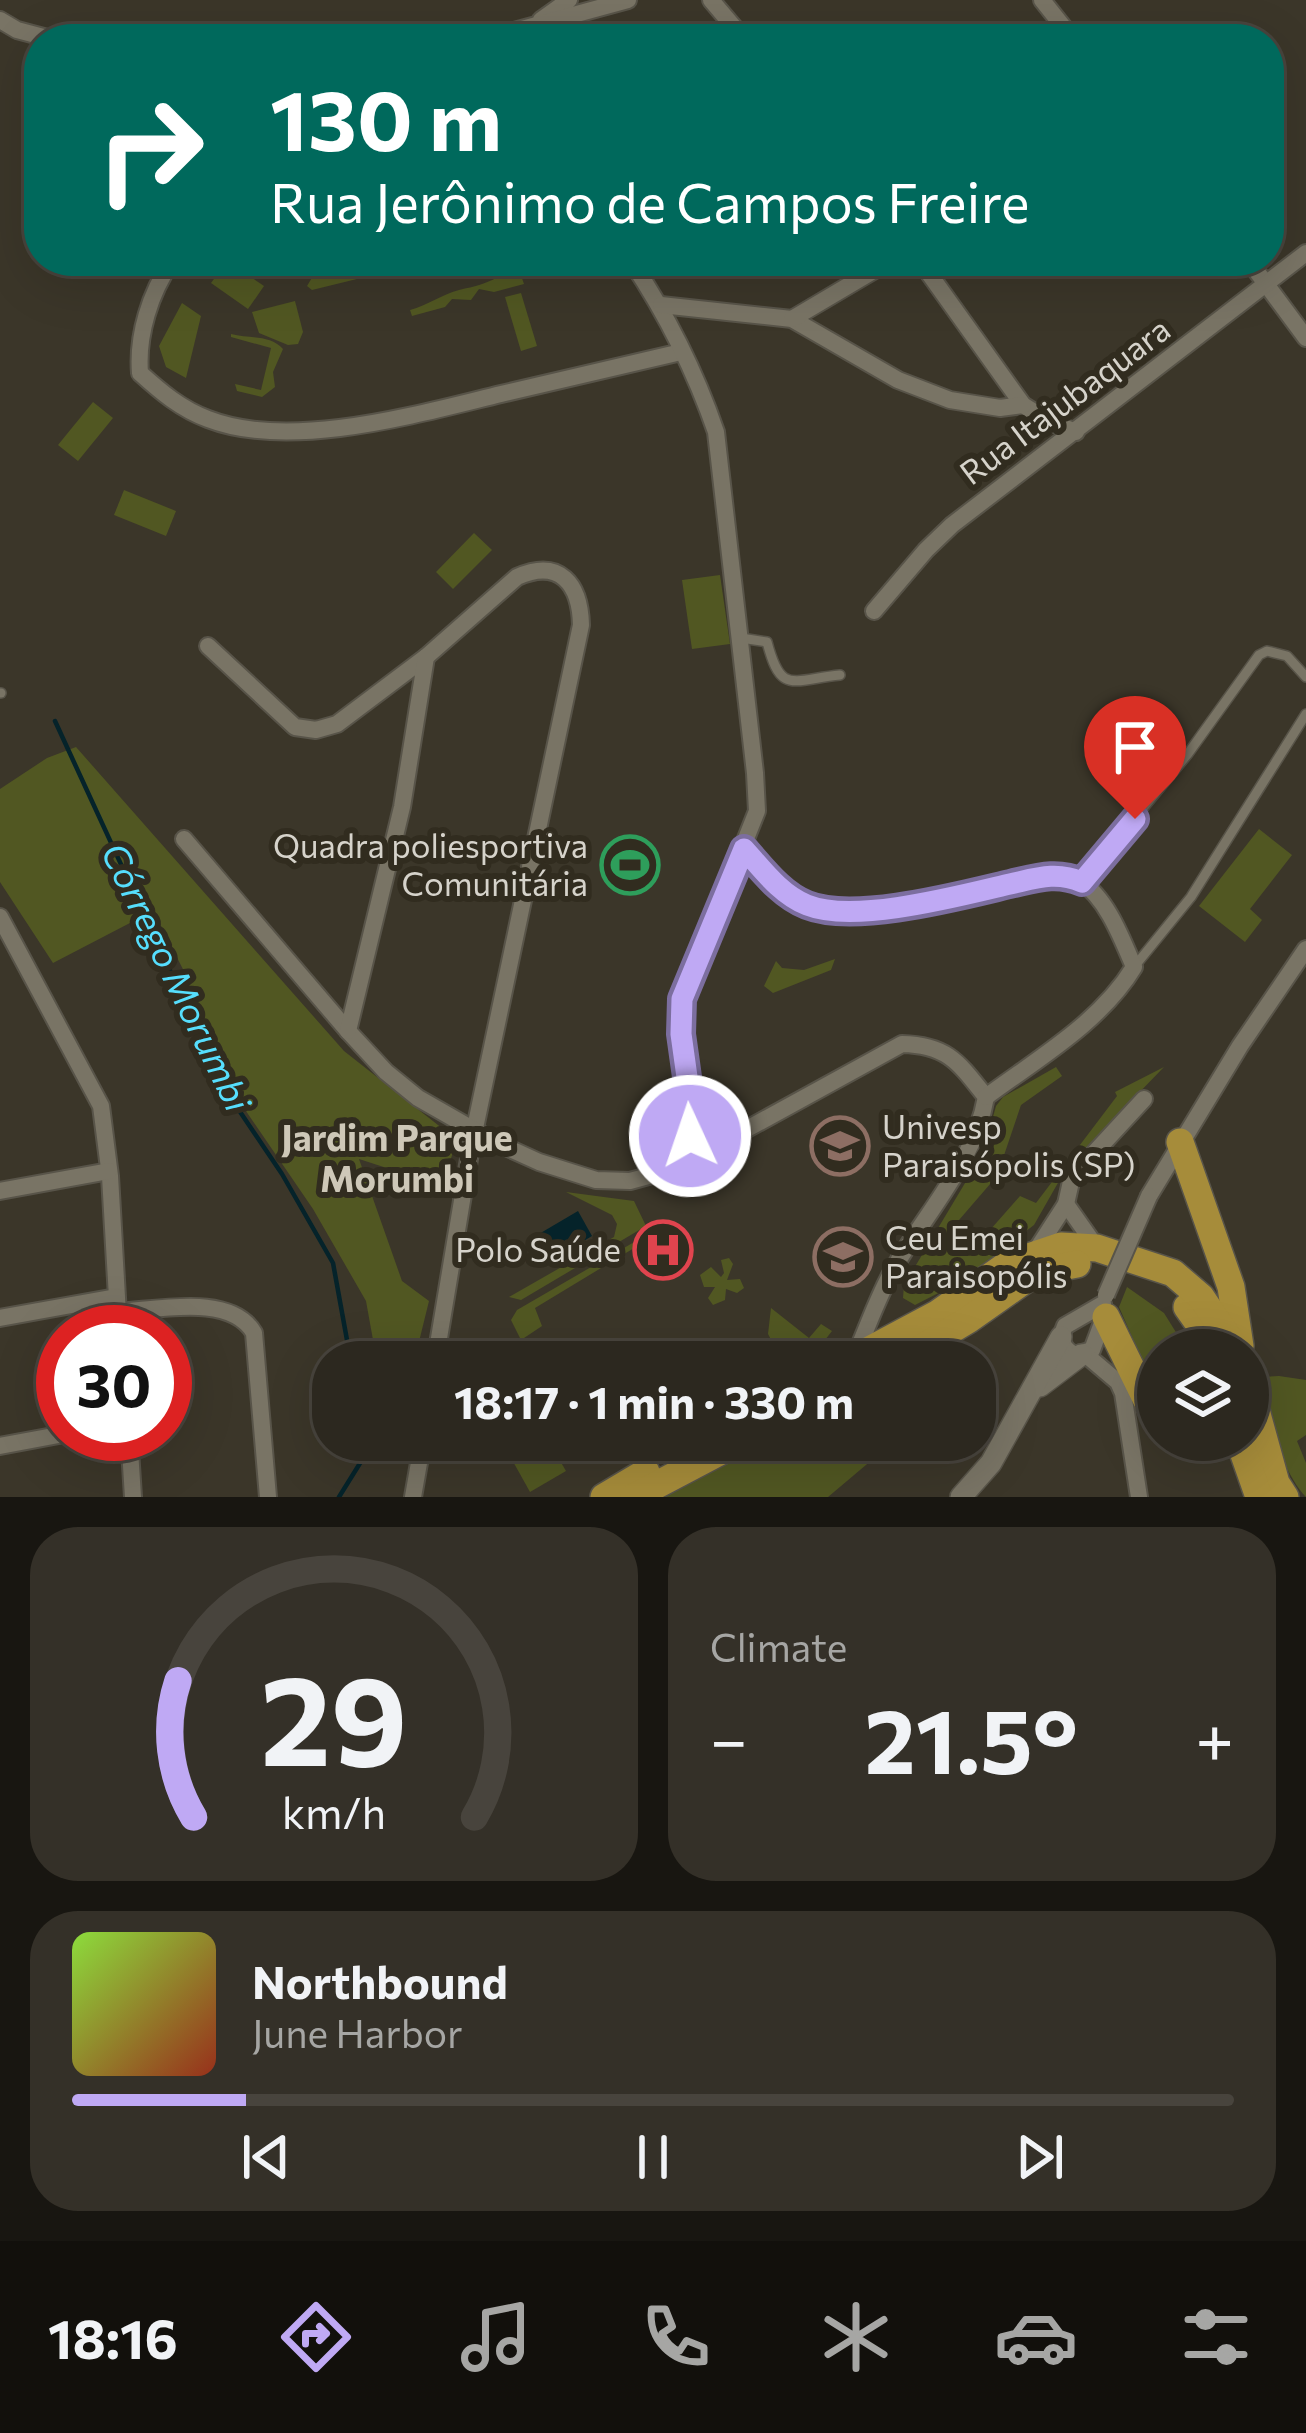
<!DOCTYPE html>
<meta charset="utf-8">
<style>
:root{--surface:#2c281f;--page:#343028;--text:#f1f3f6;--muted:#a6a6a4;--line:#48443d;--accent:#bfa9f4}
body{margin:0;font-family:Commissioner,sans-serif;background:var(--page);color:var(--text);height:100vh;display:flex;flex-direction:column;font-size:45px;white-space:nowrap}
*{box-sizing:border-box;margin:0}
p{font-size:39px;color:var(--muted)}
.icon{flex:none;width:66px;height:66px;fill:none;stroke:currentColor;stroke-width:2;stroke-linecap:round;stroke-linejoin:round}
.map{position:relative;height:1497px;overflow:hidden}
.panel{display:flex;flex-direction:column;gap:30px;padding:30px;background:#181611;flex:1}
.panel>*{flex:none}
.guide{position:absolute;left:24px;top:24px;width:1260px;height:252px;border-radius:48px;box-shadow:0 12px 48px #0002,0 0 0 3px var(--line);background:#00695c;color:#fff;overflow:hidden}
.fabs{position:absolute;left:1137px;top:1329px;display:grid;gap:24px}
.fabs a{display:grid;place-items:center;width:132px;height:132px;border-radius:50%;background:var(--surface);box-shadow:0 12px 48px #0002,0 0 0 3px var(--line);font-size:60px}
.speed{position:absolute;left:36px;top:1305px;display:flex;gap:24px;font-size:60px;font-weight:700;text-align:center}
.speed>*{display:grid;place-content:center;width:156px;height:156px;border-radius:50%;background:var(--surface);box-shadow:0 12px 48px #0002,0 0 0 3px var(--line);line-height:1}
.speed .limit{border:18px solid #d22;background:#fff;color:#111}
.pin{position:absolute;display:grid;place-items:center;width:102px;height:102px;color:#fff;margin:-123px -51px;border-radius:50% 50% 50% 0;rotate:-45deg;box-shadow:0 0 12px #0007}
.pin .icon{rotate:45deg}
.me{position:absolute;width:132px;margin:-66px;rotate:357deg;stroke-linejoin:round;filter:drop-shadow(0 0 9px #0008)}
.turn{display:flex;align-items:center;gap:42px;height:252px;padding:0 48px;font-size:54px}
.turn .icon{width:156px;height:156px;stroke-width:2.5}
.turn b{display:block;font-size:84px;line-height:102px}
.big{font-size:90px;font-weight:700;line-height:1.1}
.panel .widget{flex:1;display:flex;flex-direction:column;justify-content:center;gap:18px;min-width:0;padding:0 42px;border-radius:48px;background:var(--page)}
.panel .dial{align-items:center;gap:0}
.dial svg{height:312px;overflow:visible;fill:none;stroke:var(--line);stroke-width:7;stroke-linecap:round;text-anchor:middle}
.dial text{fill:var(--text);stroke:none}
.song{display:flex;align-items:center;gap:36px}
.cover{width:144px;height:144px;border-radius:18px;background:linear-gradient(135deg,hsl(90 70% 55%),hsl(10 70% 35%))}
.played{height:12px;border-radius:6px;background:linear-gradient(90deg,var(--accent) 15%,var(--line) 15%)}
.keys{display:flex;justify-content:space-around;direction:ltr}
.heat{display:flex;justify-content:space-between;align-items:center;font-size:66px;direction:ltr}
.panel .tiles{flex:1;display:grid;gap:30px;grid-template-columns:1fr 1fr}
.widget:last-child{grid-column:span 2}
.trip{position:absolute;left:312px;top:1341px;width:684px;height:120px;border-radius:48px;background:var(--surface);box-shadow:0 12px 48px #0002,0 0 0 3px var(--line);font-weight:700;line-height:120px;text-align:center}
.dock{display:flex;height:192px;justify-content:space-around;align-items:center;background:#12100c;color:var(--muted)}
.dock .icon{width:84px;height:84px}
.dock .selected{color:var(--accent)}
.dock b{font-size:54px;color:var(--text)}
.map>svg:first-child{display:block}
</style>
<div class="map">
<svg width="1306" height="1497" viewBox="0 0 1306 1497">
<rect width="100%" height="100%" fill="#3b3629"/>
<g fill="#515722">
<path d="M227 261 264 286 248 309 211 283Z"/>
<path d="M304 261H343L346 267 358 269 361 278 312 290 307 286 313 276 299 269Z"/>
<path d="M499 261H516L524 284 494 292 479 289 471 300 452 299 445 307 412 316 410 310C428 305 441 295 459 290 476 286 483 285 498 277Z"/>
<path d="M521 293 537 346 521 351 505 297Z"/>
<path d="M295 301 303 332 298 344 288 345 259 333 252 312Z"/>
<path d="M182 303 201 316 186 378 166 367 159 346Z"/>
<path d="M231 334C249 339 270 334 283 349L273 372 275 387 262 397 237 391 235 384 261 390 271 348 231 337Z"/>
<path d="M93 402 113 418 78 461 58 445Z"/>
<path d="M124 490 176 511 166 536 114 515Z"/>
<path d="M474 533 492 550 453 589 436 572Z"/>
<path d="M720 575 730 644 692 649 682 580Z"/>
<path d="M76 747 344 1051 457 1140 442 1186 359 1159 402 1281 429 1301 414 1362H377L366 1301 313 1209 209 1057 187 977 153 911 53 963 0 882V789L47 758Z"/>
<path d="M1259 829 1292 855 1250 909 1262 920 1245 942 1199 906Z"/>
<path d="M835 959 831 970 773 993 764 986 776 961 782 968 804 970Z"/>
<path d="M1056 1067 1062 1076 1021 1105 997 1176 953 1227 975 1247 1020 1196 1036 1203 1117 1096 1115 1092 1164 1067 1067 1167 1034 1225 960 1282 915 1305 903 1298 904 1285 983 1153 996 1106 1003 1097Z"/>
<path d="M566 1192 634 1201 646 1226 521 1300 509 1297 614 1237 617 1224 612 1215Z"/>
<path d="M648 1234 649 1239 535 1308 542 1326 521 1340 511 1320 517 1310Z"/>
<path d="M729 1258 733 1264 727 1280 740 1279 744 1288 737 1293 726 1289 725 1300 713 1305 708 1298 715 1287H704L700 1275 711 1267 721 1277 724 1273 721 1260Z"/>
<path d="M1127 1287 1164 1313 1187 1350H1158V1396L1119 1307Z"/>
<path d="M771 1308 809 1338 821 1324 832 1331 814 1354 787 1341 775 1347 768 1334Z"/>
<path d="M1279 1376 1306 1380V1435L1297 1441 1306 1463V1497C1279 1468 1269 1416 1263 1377Z"/>
<path d="M501 1440H548L566 1471 530 1492Z"/>
<path d="M746 1440H877L879 1454 828 1497H650Z"/>
</g>
<path fill="#05232a" d="M578 1211 592 1236 542 1266 527 1241Z"/>
<g fill="none" stroke-linecap="round" stroke-linejoin="round">
<g stroke="#05232a" stroke-width="4.5">
<path d="M55 721 224 1088 282 1174 333 1263 351 1362"/>
<path d="M339 1497 367 1452 364 1440"/>
</g>
<g stroke="#585449" stroke-width="12">
<g id="service">
<path d="M741 638 767 642C781 695 791 680 840 675"/>
<path d="M0 693H1"/>
<path d="M1082 882 1187 755 1259 655 1267 651 1287 656 1306 677"/>
<path d="M1134 967 1191 897 1306 714"/>
</g>
</g>
<g stroke="#585449" stroke-width="20">
<g id="minor">
<path d="M711 0 744 39"/>
<path d="M1042 0 1073 39"/>
<path d="M0 20 17 30 51 39"/>
<path d="M541 20 569 0"/>
<path d="M485 39 628 0"/>
<path d="M172 261C150 293 137 335 140 373 161 392 181 409 208 419 290 451 418 414 501 394 561 380 621 366 681 352"/>
<path d="M631 261C667 315 695 371 716 432L755 773 757 811 682 999 681 1034 693 1120 674 1168"/>
<path d="M920 261 1023 405 1050 422 1076 432"/>
<path d="M1249 261 1306 338"/>
<path d="M661 305 792 319 898 380 950 400 1000 408 1023 405"/>
<path d="M792 319 890 261"/>
<path d="M874 611 926 550 952 525 1306 253"/>
<path d="M208 646 295 727 316 730 337 724 426 657 517 577C560 558 580 584 581 625L471 1147 435 1362"/>
<path d="M184 839 348 1031 386 1072 418 1098 495 1142 539 1162 596 1180 630 1181 674 1169 902 1044C948 1045 959 1063 986 1097 975 1160 929 1209 897 1263 879 1292 868 1327 854 1358"/>
<path d="M744 849C762 869 781 894 806 905 854 925 965 894 1017 883 1038 878 1060 869 1080 881 1107 898 1122 939 1134 967 1100 1023 1037 1059 986 1097"/>
<path d="M0 917 101 1106 110 1176 119 1332"/>
<path d="M348 1031 402 807 426 657"/>
<path d="M693 1104C707 1123 718 1128 741 1133"/>
<path d="M0 1191 109 1171"/>
<path d="M1149 1196 1240 1046 1306 949"/>
<path d="M1066 1204 1097 1248"/>
<path d="M1035 1252 1066 1204 1072 1177 1144 1099"/>
<path d="M1103 1304 1065 1326C1059 1339 1062 1349 1075 1355L1092 1350 1105 1315"/>
<path d="M117 1312C158 1310 231 1293 254 1333L268 1497"/>
<path d="M0 1318 116 1297"/>
<path d="M1085 1354 1118 1382 1123 1393 1139 1497"/>
<path d="M129 1434 133 1497"/>
<path d="M0 1446 64 1434"/>
<path d="M413 1497 423 1440"/>
</g>
</g>
<g stroke="#585449" stroke-width="24">
<g id="tertiary">
<path d="M1040 1386 1081 1355"/>
<path d="M961 1497 991 1463 1061 1337"/>
</g>
</g>
<g stroke="#585449" stroke-width="30">
<g id="primary">
<path d="M1180 1142 1231 1287 1240 1346"/>
<path d="M1187 1307 1206 1334 1211 1350"/>
<path d="M1106 1317 1158 1423"/>
<path d="M847 1362 937 1314 1008 1264 1061 1246 1097 1248 1173 1273 1201 1297 1237 1350"/>
<path d="M898 1362 968 1320 1036 1272 1077 1264"/>
<path d="M1248 1381 1276 1483 1285 1497"/>
<path d="M1239 1440 1259 1497"/>
<path d="M604 1497 646 1472"/>
<path d="M634 1497 742 1440"/>
</g>
</g>
<use href="#service" stroke="#797465" stroke-width="9"/>
<use href="#minor" stroke="#797465" stroke-width="16"/>
<use href="#tertiary" stroke="#797465" stroke-width="21"/>
<use href="#primary" stroke="#a68c3a" stroke-width="27"/>
<g stroke="#585449" stroke-width="20" stroke-linecap="butt">
<path id="minor-bridge" d="M1106 1295 1149 1196"/>
</g>
<use href="#minor-bridge" stroke="#797465" stroke-width="16"/>
</g>
<g fill="none" stroke-linecap="round" stroke-linejoin="round">
<g stroke="#7c6e9f" stroke-width="30">
<path id="route" d="M690 1136 693 1120 681 1034 682 999 744 849C762 869 781 895 807 905 854 924 959 896 1010 884 1037 878 1056 871 1082 882L1135 819"/>
</g>
<use href="#route" stroke="#bfa9f4" stroke-width="21"/>
</g>
<defs>
<g id="stadium-ring" transform="scale(3)"><circle r="9.5" fill="#312c1f" stroke="#2e9e5b" stroke-width="1.5"/><path d="M0-5a6.5 5 0 1 0 0 10a6.5 5 0 1 0 0-10ZM-3.5-1.8h7v3.6h-7Z" fill="#2e9e5b"/></g>
<g id="university-ring" transform="scale(3)"><circle r="9.5" fill="#312c1f" stroke="#8d6e63" stroke-width="1.5"/><path d="M0-5L7-2L0 1L-7-2ZM-4 1L0 2.5L4 1V4Q0 6-4 4Z" fill="#8d6e63"/></g>
<g id="hospital-ring" transform="scale(3)"><circle r="9.5" fill="#312c1f" stroke="#e0444e" stroke-width="1.5"/><path d="M-5-5h3v3.5h4V-5h3V5h-3V1.5h-4V5h-3Z" fill="#e0444e"/></g>
</defs>
<g fill-rule="evenodd">
<use href="#stadium-ring" x="630" y="865"/>
<use href="#university-ring" x="840" y="1146"/>
<use href="#hospital-ring" x="663" y="1250"/>
<use href="#university-ring" x="843" y="1257"/>
</g>
<g text-anchor="middle" stroke-width="12" stroke-linejoin="round" paint-order="stroke">
<g font-size="33" fill="#d6d3cb" stroke="#312c1f">
<text transform="translate(1065 401) rotate(-37)" y="12">Rua Itajubaquara</text>
</g>
<g font-size="33" fill="#d6d3cb" stroke="#312c1f" text-anchor="end">
<text x="588" y="858">Quadra poliesportiva<tspan x="588" dy="38">Comunitária</tspan></text>
<text x="882" y="1139" text-anchor="start">Univesp<tspan x="882" dy="38">Paraisópolis (SP)</tspan></text>
<text x="885" y="1250" text-anchor="start">Ceu Emei<tspan x="885" dy="38">Paraisopólis</tspan></text>
<text x="621" y="1262">Polo Saúde</text>
</g>
<g font-size="36" font-style="italic" fill="#56defd" stroke="#312c1f">
<text transform="translate(176 977) rotate(64)" y="13">Córrego Morumbi</text>
</g>
<g font-size="36" font-weight="bold" fill="#cec8b8" stroke="#312c1f">
<text x="397" y="1151">Jardim Parque<tspan x="397" dy="41">Morumbi</tspan></text>
</g>
</g>
</svg>
<div class="fabs">
<a><svg class="icon" aria-label="layers" viewBox="0 0 24 24"><path d="M12 4l9 5-9 5-9-5zM3 14l9 5 9-5"/></svg></a>
</div>
<div class="speed"><div class="limit">30</div></div>
<div class="pin" style="left:1135px;top:819px;background:#d93025"><svg class="icon" aria-label="arrive" viewBox="0 0 24 24"><path d="M6 21V4h12l-3 4 3 4H6"/></svg></div>
<svg class="me" style="left:690px;top:1136px" viewBox="-20 -20 40 40"><circle r="17" fill="#bfa9f4" stroke="#fff" stroke-width="3"/><path d="M0-11L8 9 0 5-8 9z" fill="#fff"/></svg>
<div class="trip">18:17 · 1 min · 330 m</div>
<div class="guide">
<div class="turn"><svg class="icon" aria-label="right" viewBox="0 0 24 24"><path d="M7 20v-9h11M14 6l5 5-5 5"/></svg><div><b>130 m</b>Rua Jerônimo de Campos Freire</div></div>
</div>
</div>
<section class="panel">
<div class="tiles">
<div class="widget dial"><svg viewBox="0 0 100 80">
<path d="M14 69A42 42 0 1 1 86 69"/>
<path d="M14 69A42 42 0 0 1 10 34" stroke="#bfa9f4"/>
<text x="50" y="56" font-size="32" font-weight="700">29</text>
<text x="50" y="72" font-size="11">km/h</text>
</svg></div>
<div class="widget"><p>Climate</p>
<div class="heat"><a>−</a><b class="big">21.5°</b><a>+</a></div>
</div>
<div class="widget">
<div class="song"><i class="cover"></i><div><b>Northbound</b><p>June Harbor</p></div></div>
<div class="played"></div>
<div class="keys"><svg class="icon" aria-label="previous" viewBox="0 0 24 24"><path d="M18 5L8 12l10 7zM5 5v14"/></svg><svg class="icon" aria-label="pause" viewBox="0 0 24 24"><path d="M8 5v14M16 5v14"/></svg><svg class="icon" aria-label="next" viewBox="0 0 24 24"><path d="M6 5l10 7-10 7zM19 5v14"/></svg></div>
</div>
</div>
</section>
<nav class="dock">
<b>18:16</b>
<svg class="icon selected" aria-label="directions" viewBox="0 0 24 24"><path d="M12 3l9 9-9 9-9-9zM9 14v-3h6M13 9l2 2-2 2"/></svg>
<svg class="icon" aria-label="music" viewBox="0 0 24 24"><path d="M9 18V5l10-2v13"/><circle cx="6" cy="18" r="3"/><circle cx="16" cy="16" r="3"/></svg>
<svg class="icon" aria-label="phone" viewBox="0 0 24 24"><path d="M5 4h4l2 5-3 2q2 4 5 5l2-3 5 2v4C11 20 4 13 5 4z"/></svg>
<svg class="icon" aria-label="climate" viewBox="0 0 24 24"><path d="M12 3v18M4 7l16 10M4 17L20 7"/></svg>
<svg class="icon" aria-label="car" viewBox="0 0 24 24"><path d="M5 17H2v-5l4-1 3-4h7l3 4 3 1v5h-3M9 17h6M6 11h13"/><circle cx="7" cy="17" r="2"/><circle cx="17" cy="17" r="2"/></svg>
<svg class="icon" aria-label="filters" viewBox="0 0 24 24"><path d="M4 7h16M4 17h16"/><circle cx="9" cy="7" r="2"/><circle cx="15" cy="17" r="2"/></svg>
</nav>
